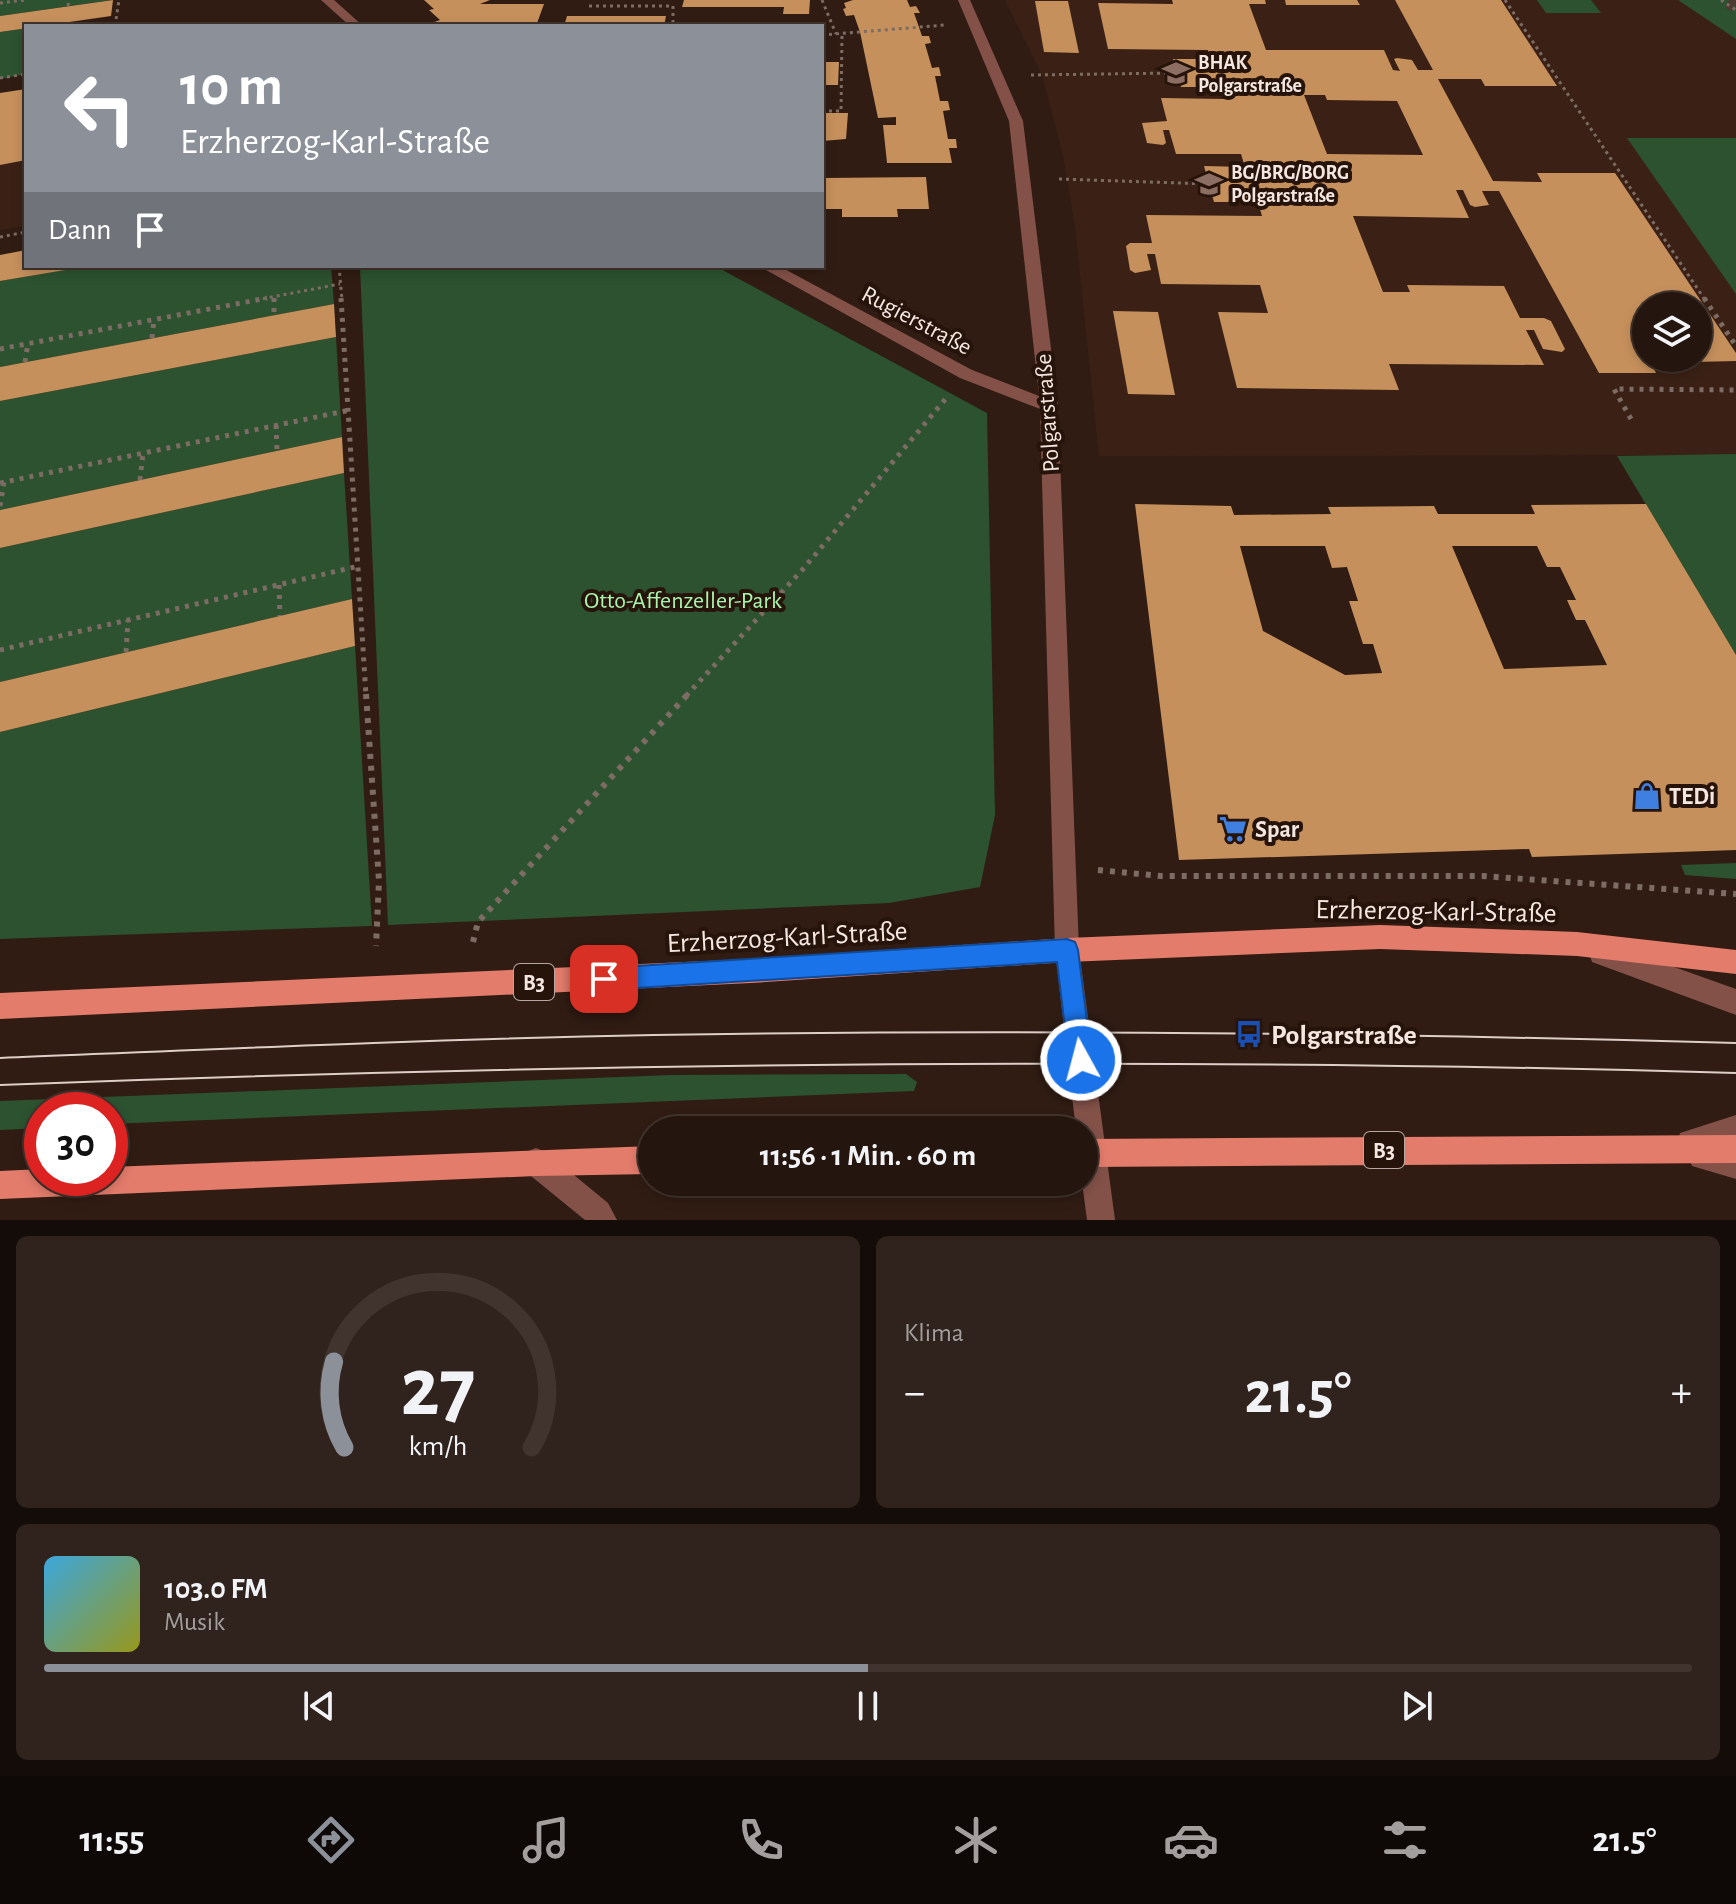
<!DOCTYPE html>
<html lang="de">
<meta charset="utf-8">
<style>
:root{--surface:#24150e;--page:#30221c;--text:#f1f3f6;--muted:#a39f9e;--line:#41342e;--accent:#8c9099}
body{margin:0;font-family:"Alegreya Sans",sans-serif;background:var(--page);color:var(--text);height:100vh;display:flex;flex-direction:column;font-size:30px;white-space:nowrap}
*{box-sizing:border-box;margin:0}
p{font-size:26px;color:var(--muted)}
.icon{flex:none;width:44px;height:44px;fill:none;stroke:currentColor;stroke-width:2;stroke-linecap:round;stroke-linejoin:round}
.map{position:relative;height:1220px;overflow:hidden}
.panel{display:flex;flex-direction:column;gap:16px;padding:16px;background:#140c08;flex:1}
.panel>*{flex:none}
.guide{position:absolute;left:24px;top:24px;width:800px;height:244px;border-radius:0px;box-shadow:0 4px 12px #0003,0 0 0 2px var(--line);background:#8c9099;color:#fff;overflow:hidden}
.buttons{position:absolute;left:1632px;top:292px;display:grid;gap:16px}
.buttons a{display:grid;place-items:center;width:80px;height:80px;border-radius:50%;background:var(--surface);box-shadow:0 4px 12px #0003,0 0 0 2px var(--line);font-size:40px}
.speed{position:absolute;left:24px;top:1092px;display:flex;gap:16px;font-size:40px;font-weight:700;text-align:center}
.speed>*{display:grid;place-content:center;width:104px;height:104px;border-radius:50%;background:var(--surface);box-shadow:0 4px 12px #0003,0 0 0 2px var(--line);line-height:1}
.speed .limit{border:12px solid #d22;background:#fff;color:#111}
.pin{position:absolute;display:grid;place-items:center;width:68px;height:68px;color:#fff;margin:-34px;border-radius:16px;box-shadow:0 4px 12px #0006}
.me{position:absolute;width:88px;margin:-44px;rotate:353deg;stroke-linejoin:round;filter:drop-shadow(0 0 6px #0008)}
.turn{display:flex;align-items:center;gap:28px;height:168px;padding:0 24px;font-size:36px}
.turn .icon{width:104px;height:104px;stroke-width:2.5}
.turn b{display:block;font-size:56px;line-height:68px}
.then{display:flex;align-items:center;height:76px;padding:0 24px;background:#0003;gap:16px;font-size:30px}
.big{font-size:60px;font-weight:600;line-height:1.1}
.panel .card{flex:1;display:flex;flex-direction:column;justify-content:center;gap:12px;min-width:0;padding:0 28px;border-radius:12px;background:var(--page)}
.panel .dial{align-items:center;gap:0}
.dial svg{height:208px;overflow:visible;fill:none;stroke:var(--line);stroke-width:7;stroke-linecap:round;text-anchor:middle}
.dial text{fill:var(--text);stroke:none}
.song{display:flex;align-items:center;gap:24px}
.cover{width:96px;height:96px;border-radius:12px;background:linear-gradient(135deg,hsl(200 70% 55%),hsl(60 70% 35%))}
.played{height:8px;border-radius:4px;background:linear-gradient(90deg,var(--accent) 50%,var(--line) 50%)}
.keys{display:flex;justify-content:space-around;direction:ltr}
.heat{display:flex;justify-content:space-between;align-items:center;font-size:44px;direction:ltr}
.panel .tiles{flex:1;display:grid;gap:16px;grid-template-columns:1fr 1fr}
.card:last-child{grid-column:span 2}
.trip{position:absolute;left:638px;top:1116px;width:460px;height:80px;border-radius:40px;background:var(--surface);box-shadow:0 4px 12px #0003,0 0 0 2px var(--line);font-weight:600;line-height:80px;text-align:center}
.dock{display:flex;height:128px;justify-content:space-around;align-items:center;background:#0e0806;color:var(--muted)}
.dock .icon{width:56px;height:56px}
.dock .on{color:var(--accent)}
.dock b{font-size:36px;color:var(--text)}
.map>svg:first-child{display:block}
</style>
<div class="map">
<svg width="1736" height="1220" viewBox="0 0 1736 1220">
<rect width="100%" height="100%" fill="#301c13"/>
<g fill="#3b2115" fill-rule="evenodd">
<path d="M1005 0H1678L1736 39V455L1099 456 1075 226 1063 155 1042 75ZM1646 306H1698V358H1646Z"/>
<path d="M26 89V226L0 230V93Z"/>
</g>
<g fill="#2c5230">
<path d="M0 0H112L0 16Z"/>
<path d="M1537 0H1591L1601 13H1546Z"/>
<path d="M1678 0H1736V39Z"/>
<path d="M26 28V74L0 79V32Z"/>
<path d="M1627 138H1736V294Z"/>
<path d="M86 266H331L334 304 0 367V281Z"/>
<path d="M360 266H715L987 413 995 815 980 887 889 903 388 925Z"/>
<path d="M336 337 342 437 0 510V401Z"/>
<path d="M1736 454V655L1617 456Z"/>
<path d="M344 473 352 599 0 682V548Z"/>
<path d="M355 646 372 926 0 939V732Z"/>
<path d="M1736 863V879L1685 875 1681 865Z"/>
<path d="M906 1074 917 1082 914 1091 110 1124V1110H42V1128L0 1130V1101L671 1075Z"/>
</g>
<g fill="#c6905c" fill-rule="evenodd">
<path d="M113 0 111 16 0 32V16Z"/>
<path d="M424 0H490L480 4H544L536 26H423L440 20 429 10 434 9Z"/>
<path d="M684 0H810L809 14H783L784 7H682Z"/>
<path d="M853 0H907L910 7 916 6 920 13H914L922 36H929L931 43 925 44 932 68 939 67 941 76H935L940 101H948L950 110 943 111 948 139H956L957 148H949L952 163H887L883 125H896V117L878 118 860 32 854 15 846 16 843 9 846 8 844 3Z"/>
<path d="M1172 0H1265L1266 4H1249L1266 50H1384L1393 70 1400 71 1394 59 1397 58 1412 60 1418 70H1433L1395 0H1501L1557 86H1485L1481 79H1438L1493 181 1542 182 1537 173H1615L1736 353V361L1651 363 1656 373H1599L1499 191H1482L1489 205 1475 207 1470 205 1463 190H1456L1469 218 1353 216 1383 292H1410L1407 285 1504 286 1520 318H1544L1551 321 1565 349 1562 352 1543 349 1534 330H1526L1544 365 1389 364 1399 390 1237 388 1218 312 1268 313 1260 285 1161 284 1155 254H1147L1151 270 1135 273 1130 270 1126 246 1130 243H1152L1146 215 1262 216 1258 202H1214L1204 166 1245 167 1241 154H1176L1169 130H1163L1166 143 1163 145 1147 143 1142 123 1167 121 1161 98 1224 99 1221 87H1181L1176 73 1173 59H1211L1208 50 1108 49 1098 3 1173 4ZM1304 95H1325L1327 100 1397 101 1423 155 1327 154ZM1646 306H1698V358H1646Z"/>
<path d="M1285 0H1357L1360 5H1286Z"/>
<path d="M1035 1H1068L1079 53 1044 52Z"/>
<path d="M567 16H666L664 26H564Z"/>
<path d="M822 62H839L838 85H824L823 91Z"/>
<path d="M26 89V160L0 165V93Z"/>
<path d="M822 113H848L846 139 822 141Z"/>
<path d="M926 177 929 209H897L898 217H842V209H822V178Z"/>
<path d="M26 250V266L77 268 0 281V255Z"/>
<path d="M334 304 336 337 0 401V367Z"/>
<path d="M1113 311 1158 312 1175 395 1128 394Z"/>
<path d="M342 437 344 473 0 548V510Z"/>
<path d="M1135 504 1231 506 1234 515 1331 514 1328 507 1434 506 1438 514H1535L1531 505 1646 504 1736 655V850L1532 857 1529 849 1179 860ZM1240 546H1325L1332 568 1347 567 1358 601H1349L1363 644H1373L1382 673 1345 675 1263 631ZM1452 546H1537L1547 567H1560L1576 600H1567L1576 620H1585L1607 665 1504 669Z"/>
<path d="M352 599 355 646 0 732V682Z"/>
</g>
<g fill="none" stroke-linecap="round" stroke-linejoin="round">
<path stroke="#4d3a32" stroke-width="17" stroke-dasharray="17 8" stroke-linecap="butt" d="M1729 0 1736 4"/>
<g stroke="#7d6c64" stroke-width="3" stroke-dasharray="3 4" stroke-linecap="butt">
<path d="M822 0 836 34"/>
<path d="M1505 0 1705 300"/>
<path d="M1721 0 1736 10"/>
<path d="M0 3 25 0"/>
<path d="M68 6 69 0"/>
<path d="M589 6H673V26"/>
<path d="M115 26 119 0"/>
<path d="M822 35 945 25"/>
<path d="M1031 75 1176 73"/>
<path d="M0 78 26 74"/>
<path d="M822 111H841L842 34"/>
<path d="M1059 179 1209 184"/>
<path d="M0 237 26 232"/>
<path d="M339 266 342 300"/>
<path d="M256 300 340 284"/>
</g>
<g stroke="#7d6c64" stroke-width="5" stroke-dasharray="4 6" stroke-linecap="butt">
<path d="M274 298V315"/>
<path d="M341 298 366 696"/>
<path d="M1704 298 1736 346"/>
<path d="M152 338 154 319"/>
<path d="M0 349 267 298"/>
<path d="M25 362 28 343"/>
<path d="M1631 419 1614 389 1736 390"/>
<path d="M276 425 277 451"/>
<path d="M140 480 143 453"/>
<path d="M0 483 350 410"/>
<path d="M0 506 4 482"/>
<path d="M279 585 280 616"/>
<path d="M0 650 359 566"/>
<path d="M126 652 128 620"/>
<path d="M686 696 804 568 948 396"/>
</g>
<g stroke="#7d6c64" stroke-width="6" stroke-dasharray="5 7" stroke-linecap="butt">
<path d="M366 694 379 881 376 946"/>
<path d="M1098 870 1161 876H1482L1736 894"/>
<path d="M473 942 478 922 688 694"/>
</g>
<g fill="#835148" fill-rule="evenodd">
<path d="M1601 941 1736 989V1015L1592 962 1589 953 1592 944Z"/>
<path d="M1736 1115V1141L1690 1156 1680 1153 1677 1143 1680 1133Z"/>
</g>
<g fill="#835148" fill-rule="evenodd">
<path d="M321 0H334L363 26H350Z"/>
<path d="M958 0H970L1023 121 1058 406 1079 950 1115 1220H1087L1082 1182 1084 1130H1076L1055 950 1040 409 960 378 759 266H779L972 370 1039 396 1009 121Z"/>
<path d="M1702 1142 1736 1151V1179L1692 1166 1688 1156 1692 1146Z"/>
<path d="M536 1148 546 1152 608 1203 617 1220H585L526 1172 522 1162 526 1152Z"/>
</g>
<g fill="#e47c6c" fill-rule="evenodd">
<path d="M1380 925 1577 932 1736 950V974L1577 956 1380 949 1067 962 751 983 0 1019V993L751 959 1067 938Z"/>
<path d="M1736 1135V1163L1084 1167V1139Z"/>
<path d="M652 1146V1174L536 1176 0 1199V1171L42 1169V1178H110V1167Z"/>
</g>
<g stroke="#ddcec8" stroke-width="2">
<path d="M0 1058C218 1049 436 1039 654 1035 1015 1029 1375 1033 1736 1043"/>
<path d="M0 1085C579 1063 1157 1056 1736 1073"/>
</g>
</g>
<path fill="#1a73e8" stroke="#114b97" stroke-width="2" d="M1067 939 1075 942 1078 950 1092 1060 1089 1069 1081 1072 1072 1069 1069 1060 1057 962 604 990 596 987 593 979 596 971 604 968Z"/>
<defs>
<g id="school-bare" transform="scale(2.16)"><path d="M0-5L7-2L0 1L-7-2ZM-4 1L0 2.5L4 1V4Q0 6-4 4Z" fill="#8d6e63" stroke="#26130a" stroke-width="2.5" paint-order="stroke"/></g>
<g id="shop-bare" transform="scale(2.16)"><path d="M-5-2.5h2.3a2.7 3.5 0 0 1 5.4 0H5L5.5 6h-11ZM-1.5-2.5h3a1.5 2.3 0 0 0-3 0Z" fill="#3f7fe0" stroke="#26130a" stroke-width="2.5" paint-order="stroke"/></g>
<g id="supermarket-bare" transform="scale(2.16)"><path d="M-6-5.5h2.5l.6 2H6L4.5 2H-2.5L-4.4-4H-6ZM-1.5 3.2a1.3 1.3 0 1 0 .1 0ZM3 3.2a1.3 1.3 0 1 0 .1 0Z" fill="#3f7fe0" stroke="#26130a" stroke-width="2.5" paint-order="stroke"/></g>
<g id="bus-bare" transform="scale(2.16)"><path d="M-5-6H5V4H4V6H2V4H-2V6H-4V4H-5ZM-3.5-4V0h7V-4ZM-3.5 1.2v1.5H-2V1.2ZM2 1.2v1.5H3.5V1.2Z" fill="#1a4fb4" stroke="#26130a" stroke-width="2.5" paint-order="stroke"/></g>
</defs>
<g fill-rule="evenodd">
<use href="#school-bare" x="1176" y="73"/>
<use href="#school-bare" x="1209" y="184"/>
<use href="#shop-bare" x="1647" y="796"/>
<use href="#supermarket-bare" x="1233" y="829"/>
<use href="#bus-bare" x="1249" y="1034"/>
</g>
<g text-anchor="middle" stroke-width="8" stroke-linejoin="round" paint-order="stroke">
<g font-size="20" font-weight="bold" fill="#f4e6e0" stroke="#26130a" text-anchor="start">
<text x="1198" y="69">BHAK<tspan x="1198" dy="23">Polgarstraße</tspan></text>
<text x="1231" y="179">BG/BRG/BORG<tspan x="1231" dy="23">Polgarstraße</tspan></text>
</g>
<g fill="#26130a" stroke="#b6a7a0" stroke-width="2">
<rect x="514" y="964" width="40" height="36" rx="6"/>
<rect x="1364" y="1132" width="40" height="36" rx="6"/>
</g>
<g font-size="22" font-weight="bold" fill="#f4e6e0">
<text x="534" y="990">B3</text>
<text x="1384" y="1158">B3</text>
</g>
<g font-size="24" fill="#f4e6e0" stroke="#26130a">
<text transform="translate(917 320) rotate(28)" y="8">Rugierstraße</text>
<text transform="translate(1047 413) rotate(-94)" y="8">Polgarstraße</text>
</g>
<g font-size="24" fill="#a8f6ae" stroke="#26130a">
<text x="683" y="608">Otto-Affenzeller-Park</text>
</g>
<g font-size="24" font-weight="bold" fill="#f4e6e0" stroke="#26130a" text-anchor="start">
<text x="1669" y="804">TEDi</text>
<text x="1255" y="837">Spar</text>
</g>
<g font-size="28" fill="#f4e6e0" stroke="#26130a">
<text transform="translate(1436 910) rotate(1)" y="10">Erzherzog-Karl-Straße</text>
<text transform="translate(787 936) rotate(-3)" y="10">Erzherzog-Karl-Straße</text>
</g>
<g font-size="28" font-weight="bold" fill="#f4e6e0" stroke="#26130a" text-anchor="start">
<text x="1271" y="1044">Polgarstraße</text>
</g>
</g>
</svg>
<div class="buttons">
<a><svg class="icon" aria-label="layers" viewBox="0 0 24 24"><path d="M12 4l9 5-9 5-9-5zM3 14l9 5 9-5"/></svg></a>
</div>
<div class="speed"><div class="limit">30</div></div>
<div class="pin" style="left:604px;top:979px;background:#d93025"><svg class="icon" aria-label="arrive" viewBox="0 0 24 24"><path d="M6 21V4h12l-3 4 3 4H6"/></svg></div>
<svg class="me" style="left:1081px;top:1060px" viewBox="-20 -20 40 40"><circle r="17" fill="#1a73e8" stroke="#fff" stroke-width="3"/><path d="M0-11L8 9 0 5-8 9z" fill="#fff"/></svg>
<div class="trip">11:56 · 1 Min. · 60 m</div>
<div class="guide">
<div class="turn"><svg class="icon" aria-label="left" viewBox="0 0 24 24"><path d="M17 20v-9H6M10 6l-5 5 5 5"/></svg><div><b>10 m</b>Erzherzog-Karl-Straße</div></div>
<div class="then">Dann<svg class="icon" aria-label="arrive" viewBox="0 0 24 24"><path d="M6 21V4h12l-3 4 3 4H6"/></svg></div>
</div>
</div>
<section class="panel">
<div class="tiles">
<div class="card dial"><svg viewBox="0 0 100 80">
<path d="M14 69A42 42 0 1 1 86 69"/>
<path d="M14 69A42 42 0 0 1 10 36" stroke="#8c9099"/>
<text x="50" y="56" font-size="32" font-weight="700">27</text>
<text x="50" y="72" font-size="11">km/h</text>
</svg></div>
<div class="card"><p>Klima</p>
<div class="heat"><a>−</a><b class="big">21.5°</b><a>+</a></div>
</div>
<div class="card">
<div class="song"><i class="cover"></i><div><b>103.0 FM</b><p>Musik</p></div></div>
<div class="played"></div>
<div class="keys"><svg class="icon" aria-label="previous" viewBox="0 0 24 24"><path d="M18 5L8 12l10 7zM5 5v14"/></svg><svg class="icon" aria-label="pause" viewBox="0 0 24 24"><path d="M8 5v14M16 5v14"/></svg><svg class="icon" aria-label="next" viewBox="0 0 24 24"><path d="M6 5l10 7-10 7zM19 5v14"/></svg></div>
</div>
</div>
</section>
<nav class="dock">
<b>11:55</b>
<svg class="icon on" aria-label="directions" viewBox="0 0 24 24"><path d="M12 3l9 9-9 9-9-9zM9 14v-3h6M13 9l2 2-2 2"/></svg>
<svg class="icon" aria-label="music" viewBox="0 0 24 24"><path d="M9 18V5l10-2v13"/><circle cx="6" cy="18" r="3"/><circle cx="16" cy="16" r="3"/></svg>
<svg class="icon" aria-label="phone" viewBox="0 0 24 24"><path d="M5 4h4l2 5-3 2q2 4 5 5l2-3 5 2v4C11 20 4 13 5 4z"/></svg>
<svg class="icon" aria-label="climate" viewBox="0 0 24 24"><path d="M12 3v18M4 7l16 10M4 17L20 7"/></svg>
<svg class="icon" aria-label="car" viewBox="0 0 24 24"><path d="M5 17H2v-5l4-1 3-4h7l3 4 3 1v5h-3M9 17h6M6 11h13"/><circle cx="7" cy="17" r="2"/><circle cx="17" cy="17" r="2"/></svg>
<svg class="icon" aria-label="filters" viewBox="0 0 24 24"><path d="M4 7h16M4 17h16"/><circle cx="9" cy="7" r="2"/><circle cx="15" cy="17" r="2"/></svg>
<b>21.5°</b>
</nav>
